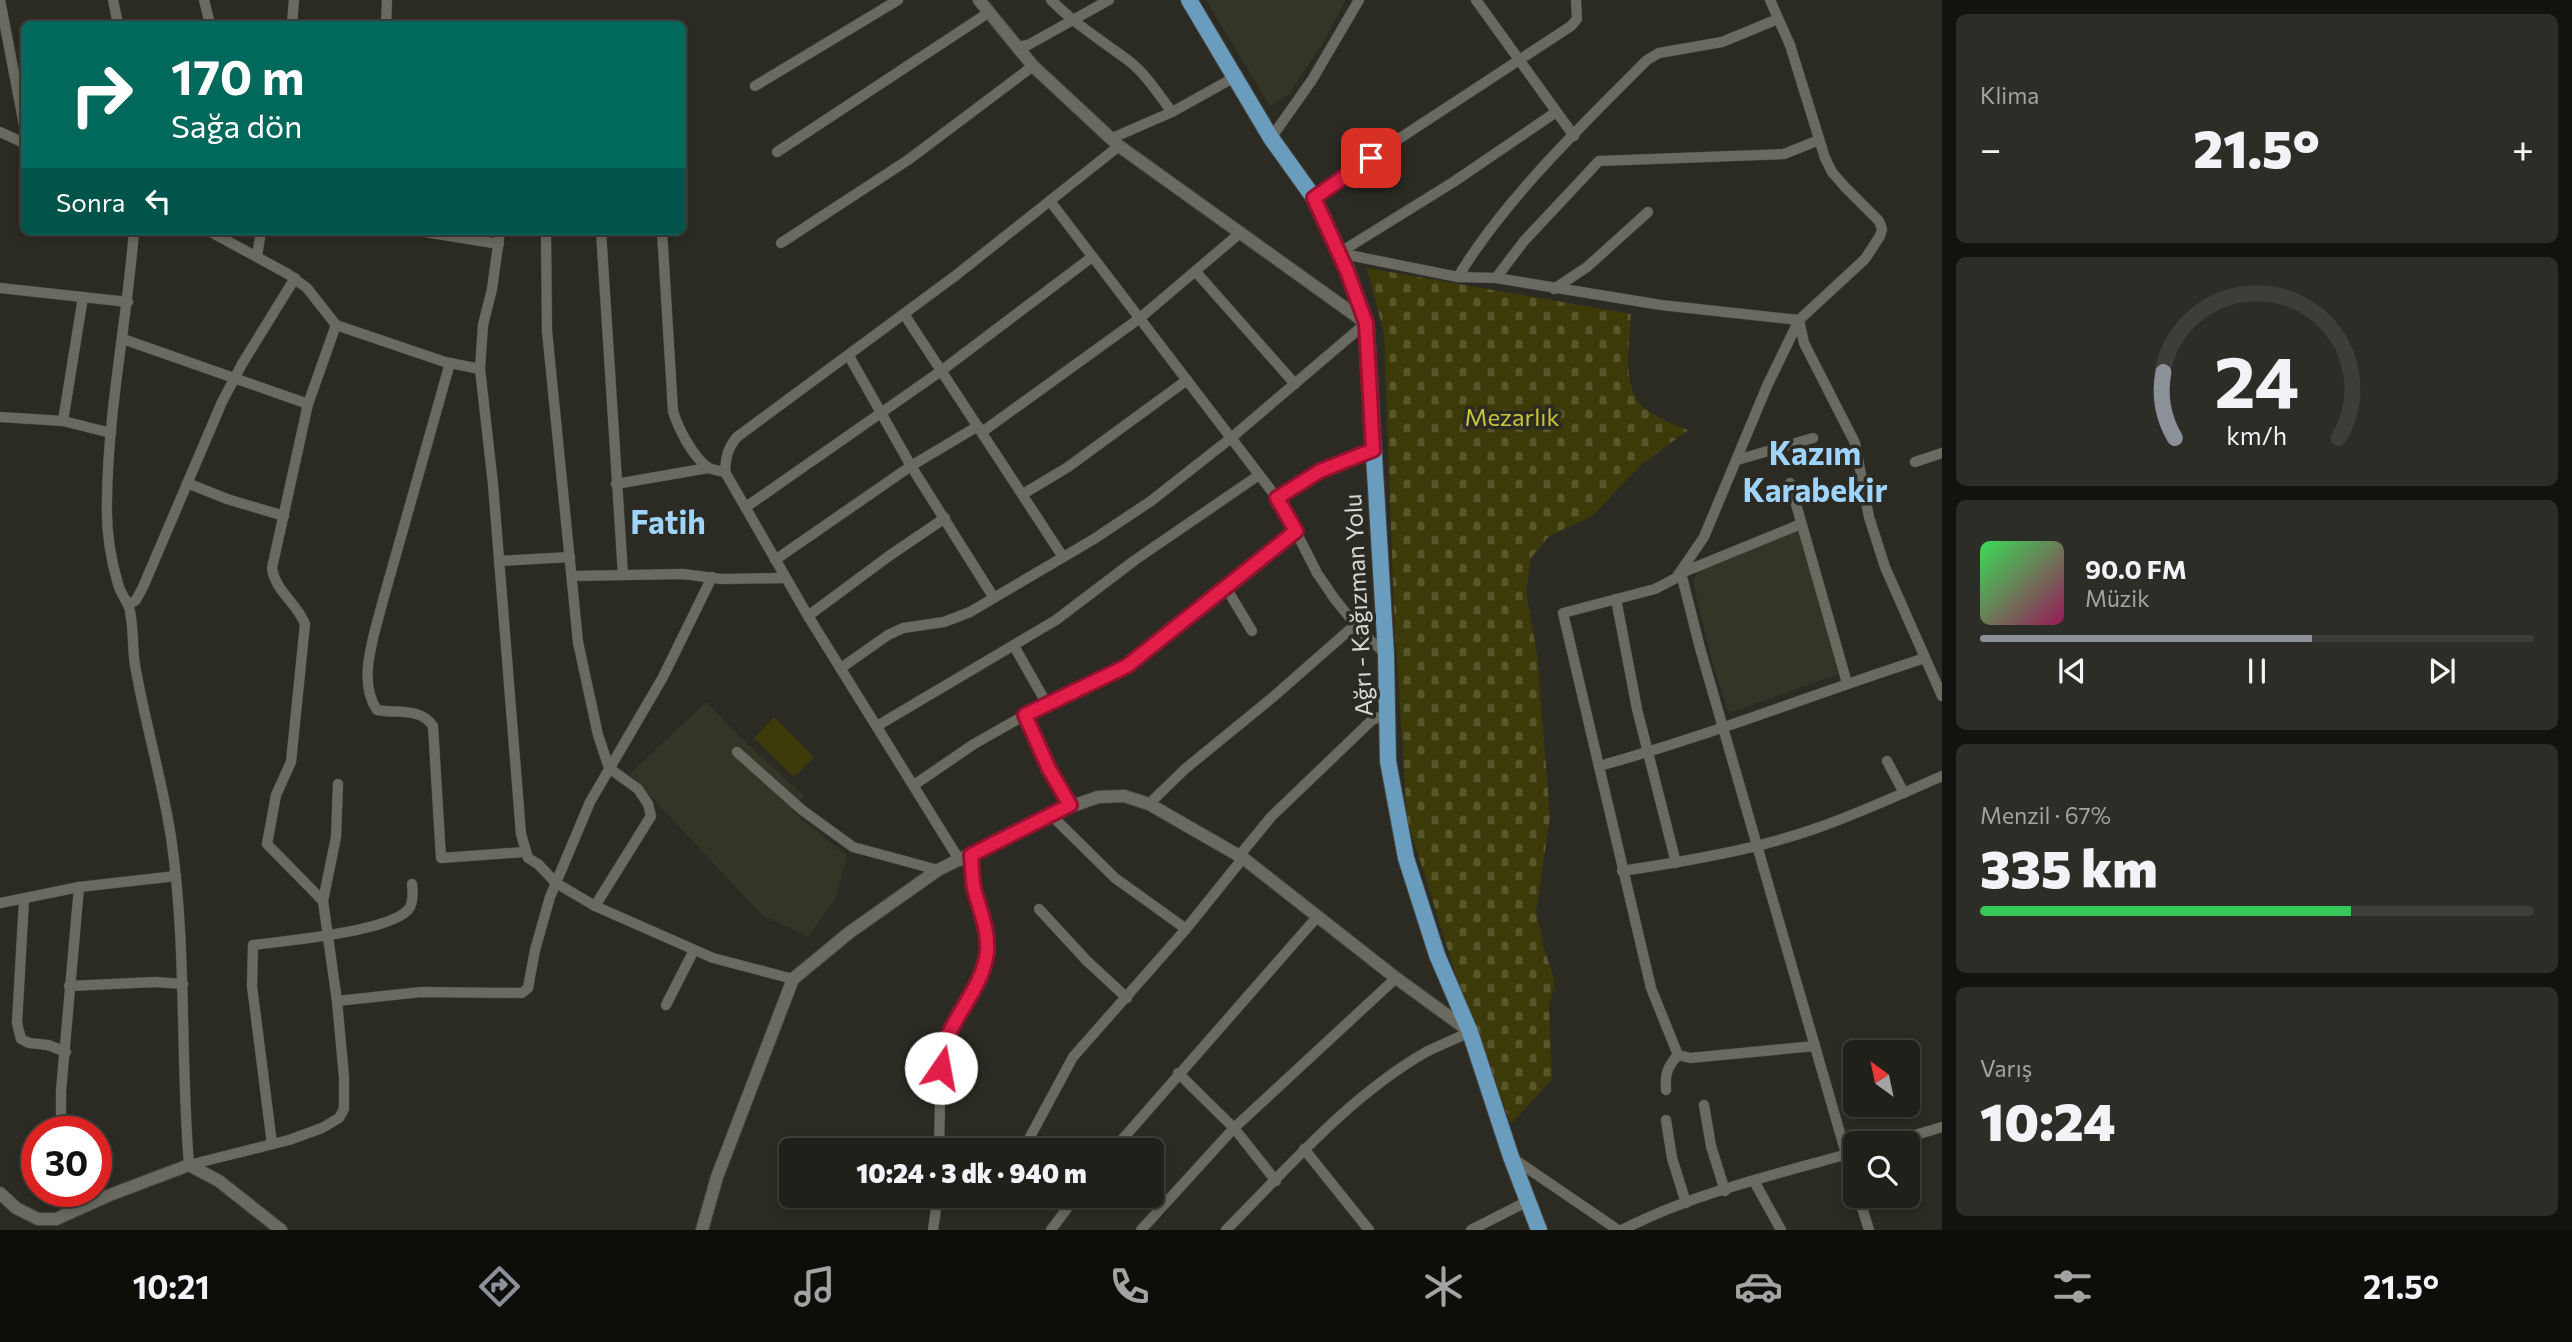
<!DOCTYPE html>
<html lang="tr">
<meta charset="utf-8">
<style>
:root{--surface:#20201a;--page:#2d2d27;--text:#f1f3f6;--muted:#a2a3a2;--line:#3d3e39;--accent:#8c9099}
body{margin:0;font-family:Commissioner,sans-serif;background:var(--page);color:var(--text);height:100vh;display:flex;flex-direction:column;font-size:26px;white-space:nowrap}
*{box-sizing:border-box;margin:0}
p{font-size:23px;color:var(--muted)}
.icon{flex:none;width:38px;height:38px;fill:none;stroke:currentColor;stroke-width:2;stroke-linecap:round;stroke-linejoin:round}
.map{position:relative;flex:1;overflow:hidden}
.details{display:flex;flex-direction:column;gap:14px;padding:14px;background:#12120e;width:630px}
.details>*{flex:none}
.top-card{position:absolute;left:21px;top:21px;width:665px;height:214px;border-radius:10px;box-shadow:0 4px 10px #0003,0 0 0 2px var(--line);background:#00695c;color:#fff;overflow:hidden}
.needle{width:46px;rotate:327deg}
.controls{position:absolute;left:1843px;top:1040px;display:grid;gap:14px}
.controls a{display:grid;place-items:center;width:77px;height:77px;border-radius:10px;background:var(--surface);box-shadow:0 4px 10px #0003,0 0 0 2px var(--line);font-size:35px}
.speed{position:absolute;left:21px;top:1116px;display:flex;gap:14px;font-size:35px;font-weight:700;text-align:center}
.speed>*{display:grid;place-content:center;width:91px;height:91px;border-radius:50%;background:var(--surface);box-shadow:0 4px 10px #0003,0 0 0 2px var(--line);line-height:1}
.speed .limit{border:10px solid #d22;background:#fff;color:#111}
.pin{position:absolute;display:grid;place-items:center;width:60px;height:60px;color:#fff;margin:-30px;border-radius:14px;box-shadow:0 4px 10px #0006}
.me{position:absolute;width:77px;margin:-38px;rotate:12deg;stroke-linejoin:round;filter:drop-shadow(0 0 5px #0008)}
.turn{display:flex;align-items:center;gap:24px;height:147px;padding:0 35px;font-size:32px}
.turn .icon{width:91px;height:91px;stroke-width:2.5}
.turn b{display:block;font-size:49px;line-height:60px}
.then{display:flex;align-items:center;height:66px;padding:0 35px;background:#0003;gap:14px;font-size:26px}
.big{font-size:52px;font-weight:800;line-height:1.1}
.details .widget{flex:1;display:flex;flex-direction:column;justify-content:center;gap:10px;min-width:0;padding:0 24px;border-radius:10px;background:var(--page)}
.details .dial{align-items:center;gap:0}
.dial svg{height:182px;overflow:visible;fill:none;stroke:var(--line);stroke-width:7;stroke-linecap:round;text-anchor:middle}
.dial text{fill:var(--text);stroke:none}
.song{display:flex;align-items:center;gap:21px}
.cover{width:84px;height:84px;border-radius:10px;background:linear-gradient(135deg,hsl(130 70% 55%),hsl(330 70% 35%))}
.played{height:7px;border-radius:4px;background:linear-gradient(90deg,var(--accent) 60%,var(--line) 60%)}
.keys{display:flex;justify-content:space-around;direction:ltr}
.heat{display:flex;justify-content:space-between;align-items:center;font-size:38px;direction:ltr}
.charge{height:10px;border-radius:5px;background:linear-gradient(90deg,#34c759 67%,var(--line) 0)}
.trip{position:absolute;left:779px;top:1138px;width:385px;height:70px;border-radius:10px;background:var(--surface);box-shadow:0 4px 10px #0003,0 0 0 2px var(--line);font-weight:800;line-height:70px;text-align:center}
.tabs{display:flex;height:112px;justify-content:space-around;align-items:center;background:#0d0d0a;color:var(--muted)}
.tabs .icon{width:49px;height:49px}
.tabs .current{color:var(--accent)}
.tabs b{font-size:32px;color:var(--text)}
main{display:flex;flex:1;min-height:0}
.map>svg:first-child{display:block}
</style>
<main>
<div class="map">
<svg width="1942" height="1230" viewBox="0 0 1942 1230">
<defs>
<pattern id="cemetery-stones" width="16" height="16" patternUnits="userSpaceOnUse" patternTransform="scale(1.75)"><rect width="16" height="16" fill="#3c3a08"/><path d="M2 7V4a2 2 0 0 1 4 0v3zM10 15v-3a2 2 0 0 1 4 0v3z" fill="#58562b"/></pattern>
</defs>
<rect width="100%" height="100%" fill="#2b2b23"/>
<g fill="#353527">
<path d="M1206 0H1346L1321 46 1289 94 1270 106Z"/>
<path d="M1798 530 1838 674 1729 713 1713 665 1693 582 1701 565Z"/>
<path d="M706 702 738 735 804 796 792 811 847 856 835 899 808 937 762 915 630 774Z"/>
</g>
<path fill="url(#cemetery-stones)" d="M1367 268 1631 314C1630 342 1620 386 1644 408 1657 418 1673 424 1688 430L1641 465 1592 516 1549 536 1531 558 1526 592 1537 654 1550 817 1536 912 1544 948 1555 981 1549 1008 1552 1079 1511 1124 1460 988 1407 819 1394 612 1384 334Z"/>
<path fill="#3c3a08" d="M774 717 814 757 794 777 754 738Z"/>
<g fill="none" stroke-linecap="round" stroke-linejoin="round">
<g stroke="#464640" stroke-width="11">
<g id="minor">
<path d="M0 0 24 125"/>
<path d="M113 0 118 24"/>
<path d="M204 0 210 24"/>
<path d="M1051 0C1075 24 1102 41 1129 61 1146 74 1159 95 1172 112"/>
<path d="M1476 0 1574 136"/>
<path d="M1770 0 1790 45 1825 158 1832 172 1845 187 1879 221 1882 229 1880 236 1865 259 1799 320 1767 386 1704 537 1676 578 1655 589 1563 613 1651 988 1678 1055 1690 1058 1815 1046"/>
<path d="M292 24 294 0"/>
<path d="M386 24 387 0"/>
<path d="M1017 47 1028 45 1109 0"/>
<path d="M755 86 898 0"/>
<path d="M0 132 24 143"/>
<path d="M1271 138 1312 80 1359 0"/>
<path d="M1110 139 1172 112 1235 77"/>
<path d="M777 152 988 13"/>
<path d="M1314 198 1391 144 1571 26 1577 19 1576 0"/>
<path d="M1050 201 1283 506 1317 573 1334 598 1362 633 1386 654"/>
<path d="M134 231C127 321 108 410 107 500 106 528 110 557 118 584 120 592 126 600 129 607 134 625 132 647 135 665 145 723 162 779 171 837 187 946 180 1055 189 1165L289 1140 322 1128 339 1118 344 1109V1077L337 1001 323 901 336 837 338 784"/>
<path d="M209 231 288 274 307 288 336 325 445 362 480 369"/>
<path d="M419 231 499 244"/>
<path d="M500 231 492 289 483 325 480 369 493 484 521 834 528 858 538 864 556 883 595 906 713 958 793 979"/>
<path d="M546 231 547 331 578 642 598 735 609 768 638 789 648 804 651 816 595 906"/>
<path d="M601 231 623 575"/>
<path d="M662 231 673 411C678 428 693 458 709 468 713 470 721 471 725 472"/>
<path d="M781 243 908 160 1033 66"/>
<path d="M1339 253 1458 277 1496 278 1661 305 1799 320 1804 343 1855 443 1869 517 1885 567 1942 696"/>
<path d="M1339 253 1455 181 1556 112"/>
<path d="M257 256 261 231"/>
<path d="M1196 272 1295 384"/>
<path d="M1458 277C1503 201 1584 123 1647 60L1659 53 1722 42 1778 19"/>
<path d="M1496 278 1524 241 1599 161 1784 154 1819 140"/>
<path d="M0 288 128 302"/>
<path d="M1554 289 1587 267 1648 212"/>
<path d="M904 314 1063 557"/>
<path d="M123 339 308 404"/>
<path d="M849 356 911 466 994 598"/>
<path d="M450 363 382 604C374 636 357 681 377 710 398 714 420 707 433 726L441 858 525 852"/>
<path d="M0 417 63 421 111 433"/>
<path d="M63 421 83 297"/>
<path d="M982 432 1140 318 1240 233"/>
<path d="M1737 460 1813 438"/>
<path d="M1915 462 1942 453"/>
<path d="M187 483 227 499 284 516"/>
<path d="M1790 483 1847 683"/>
<path d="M616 484 708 468"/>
<path d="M1023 494 1068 467 1187 380"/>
<path d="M1277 498 1320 471 1373 450"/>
<path d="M746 507 941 371 1092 257"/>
<path d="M1801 524 1681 573 1700 648 1855 1185"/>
<path d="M775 560 911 466 978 426"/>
<path d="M499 561 570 557"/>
<path d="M572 576 683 574 722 579 786 578"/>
<path d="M1225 586 1252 631"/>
<path d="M1616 599 1637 709 1676 863"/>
<path d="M128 605 136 600 143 587 222 402 242 364 295 278"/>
<path d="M808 616 889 556 945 518"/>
<path d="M1014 646 1048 706"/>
<path d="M841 668 888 635 903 628 944 622 970 612 1094 539 1151 501 1231 438 1366 323"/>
<path d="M1025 715 1049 769 1070 805"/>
<path d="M877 726 1056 620 1135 560 1259 475"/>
<path d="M737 752 802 810 853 847 938 870"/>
<path d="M1887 761 1904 793"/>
<path d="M1599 766C1709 736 1816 693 1925 658"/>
<path d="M914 785 974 744 1025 715 1127 666 1296 531"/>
<path d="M1149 804 1185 769 1273 697 1355 625"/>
<path d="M1050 814 1115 878 1186 929"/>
<path d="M1239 856 1271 817 1372 720 1387 714"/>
<path d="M960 861 808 616 725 472C726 457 727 449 737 437L955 276 1119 146"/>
<path d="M1622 871C1687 861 1755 850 1817 828 1860 813 1901 794 1942 776"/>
<path d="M24 900 17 1023 21 1039 29 1043 48 1045 66 1052"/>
<path d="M323 901 267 844 276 795 291 762 305 624C297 603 275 591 272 568L308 404 336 325"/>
<path d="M0 903 79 887 176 876"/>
<path d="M1039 909 1087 961 1127 998"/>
<path d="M69 986 155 982 183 984"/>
<path d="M337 1001 421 992 522 993 528 988 535 950 550 897 590 802 663 677 712 577"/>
<path d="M666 1005 694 950"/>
<path d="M1178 1073 1234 1128 1276 1181"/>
<path d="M1666 1090C1665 1074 1667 1067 1678 1055"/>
<path d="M1704 1105 1711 1146 1725 1191"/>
<path d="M1666 1120 1672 1158 1686 1203"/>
<path d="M61 1132V1091L79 887"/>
<path d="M1888 1143 1942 1127"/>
<path d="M272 1144 252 986 253 945C285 941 387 932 408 910 414 903 413 892 412 884"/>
<path d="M1304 1149 1369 1230"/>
<path d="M939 1150 941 1055 950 1028 982 973 987 952 986 935 974 888 971 855"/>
<path d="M1023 1150 1073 1057 1186 929 1243 858"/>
<path d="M1113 1150 1317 917"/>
<path d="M1514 1159 1618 1230"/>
<path d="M1754 1181 1781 1230"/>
<path d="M1858 1195 1869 1230"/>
<path d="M933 1230 938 1195"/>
<path d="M1051 1230 1077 1195"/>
<path d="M1141 1230 1234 1128 1396 978"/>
<path d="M1226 1230C1289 1167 1348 1097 1426 1052 1440 1045 1455 1039 1470 1032"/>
<path d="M1471 1230 1528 1201"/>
<path d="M1622 1230C1694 1193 1777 1174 1855 1152"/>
</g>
</g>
<g stroke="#464640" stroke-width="14">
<g id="tertiary">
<path d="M979 0 1033 66 1119 146 1366 323"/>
<path d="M0 1193 16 1208 38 1219H56L107 1196 189 1165 219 1181 281 1230"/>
<path d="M702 1230 717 1177 793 979 850 932 938 870 1050 814 1098 797 1124 796 1149 804 1243 858 1396 978 1469 1031"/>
</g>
</g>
<g stroke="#464640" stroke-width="18">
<path id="primary" d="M1189 0 1271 138 1314 198 1347 270 1366 323 1386 654 1388 761 1406 858 1437 955 1470 1032 1511 1157 1539 1230"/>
</g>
<use href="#minor" stroke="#6a6a61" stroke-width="10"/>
<use href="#tertiary" stroke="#6a6a61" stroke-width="12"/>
<use href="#primary" stroke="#699cbd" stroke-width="16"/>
</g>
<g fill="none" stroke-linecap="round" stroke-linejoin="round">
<g stroke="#92132f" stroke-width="18">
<path id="route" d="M941 1068C941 1024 982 995 987 952 989 930 979 909 974 888 972 877 972 866 971 855L1070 805 1049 769 1025 715 1127 666 1296 531 1277 498 1320 471 1373 450 1366 323 1347 271 1314 198 1371 158"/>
</g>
<use href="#route" stroke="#e11d48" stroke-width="12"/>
</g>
<g text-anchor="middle" stroke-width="7" stroke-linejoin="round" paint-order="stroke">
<g font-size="24" fill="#c9c539" stroke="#2b2b23">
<text x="1512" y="426">Mezarlık</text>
</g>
<g font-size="24" fill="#d9d9d4" stroke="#2b2b23">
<text transform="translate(1359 605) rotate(-93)" y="8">Ağrı - Kağızman Yolu</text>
</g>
<g font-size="32" font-weight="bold" fill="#9fd4fe" stroke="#2b2b23">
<text x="1815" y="465">Kazım<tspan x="1815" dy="37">Karabekir</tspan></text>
<text x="668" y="534">Fatih</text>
</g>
</g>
</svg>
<div class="controls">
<a><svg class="needle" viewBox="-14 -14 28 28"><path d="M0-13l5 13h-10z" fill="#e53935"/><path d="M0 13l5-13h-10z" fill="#a2a3a2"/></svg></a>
<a><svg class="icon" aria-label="search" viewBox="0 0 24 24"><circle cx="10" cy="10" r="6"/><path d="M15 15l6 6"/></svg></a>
</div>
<div class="speed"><div class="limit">30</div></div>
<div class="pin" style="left:1371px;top:158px;background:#d93025"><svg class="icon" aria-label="arrive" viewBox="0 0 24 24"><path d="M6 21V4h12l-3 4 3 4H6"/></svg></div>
<svg class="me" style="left:941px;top:1068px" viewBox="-20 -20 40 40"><circle r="19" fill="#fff"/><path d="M0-13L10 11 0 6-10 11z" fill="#e11d48"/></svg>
<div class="trip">10:24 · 3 dk · 940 m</div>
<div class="top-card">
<div class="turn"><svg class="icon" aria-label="right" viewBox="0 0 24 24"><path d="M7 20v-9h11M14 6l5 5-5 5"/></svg><div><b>170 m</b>Sağa dön</div></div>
<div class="then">Sonra<svg class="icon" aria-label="left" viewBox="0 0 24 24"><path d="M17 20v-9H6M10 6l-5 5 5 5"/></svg></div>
</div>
</div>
<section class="details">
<div class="widget"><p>Klima</p>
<div class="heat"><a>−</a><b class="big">21.5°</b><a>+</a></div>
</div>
<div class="widget dial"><svg viewBox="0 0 100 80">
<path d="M14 69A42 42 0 1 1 86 69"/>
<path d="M14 69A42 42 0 0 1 9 40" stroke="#8c9099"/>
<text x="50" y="56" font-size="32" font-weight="700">24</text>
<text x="50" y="72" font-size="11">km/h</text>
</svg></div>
<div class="widget">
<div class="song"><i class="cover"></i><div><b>90.0 FM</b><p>Müzik</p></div></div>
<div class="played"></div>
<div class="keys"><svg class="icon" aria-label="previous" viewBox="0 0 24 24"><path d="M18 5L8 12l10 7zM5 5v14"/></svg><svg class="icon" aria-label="pause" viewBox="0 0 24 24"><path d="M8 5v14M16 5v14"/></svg><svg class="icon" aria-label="next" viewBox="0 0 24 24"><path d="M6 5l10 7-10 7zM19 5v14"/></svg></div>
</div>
<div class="widget"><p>Menzil · 67%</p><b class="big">335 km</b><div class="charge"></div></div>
<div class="widget"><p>Varış</p><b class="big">10:24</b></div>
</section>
</main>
<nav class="tabs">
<b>10:21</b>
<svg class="icon current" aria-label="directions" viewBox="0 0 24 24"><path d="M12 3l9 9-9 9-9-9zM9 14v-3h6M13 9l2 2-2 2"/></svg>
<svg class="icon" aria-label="music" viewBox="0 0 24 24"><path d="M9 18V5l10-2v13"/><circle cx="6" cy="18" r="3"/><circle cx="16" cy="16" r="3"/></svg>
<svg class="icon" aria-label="phone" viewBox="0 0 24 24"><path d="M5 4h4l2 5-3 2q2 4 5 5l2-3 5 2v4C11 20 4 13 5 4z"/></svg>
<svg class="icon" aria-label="climate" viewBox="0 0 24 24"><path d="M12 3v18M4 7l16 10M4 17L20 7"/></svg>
<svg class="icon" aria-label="car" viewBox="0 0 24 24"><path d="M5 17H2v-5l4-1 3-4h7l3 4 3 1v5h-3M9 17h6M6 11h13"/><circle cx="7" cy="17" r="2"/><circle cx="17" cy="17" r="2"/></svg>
<svg class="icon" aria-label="filters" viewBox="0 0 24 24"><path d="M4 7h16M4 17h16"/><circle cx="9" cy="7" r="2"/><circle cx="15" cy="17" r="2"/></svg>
<b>21.5°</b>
</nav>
